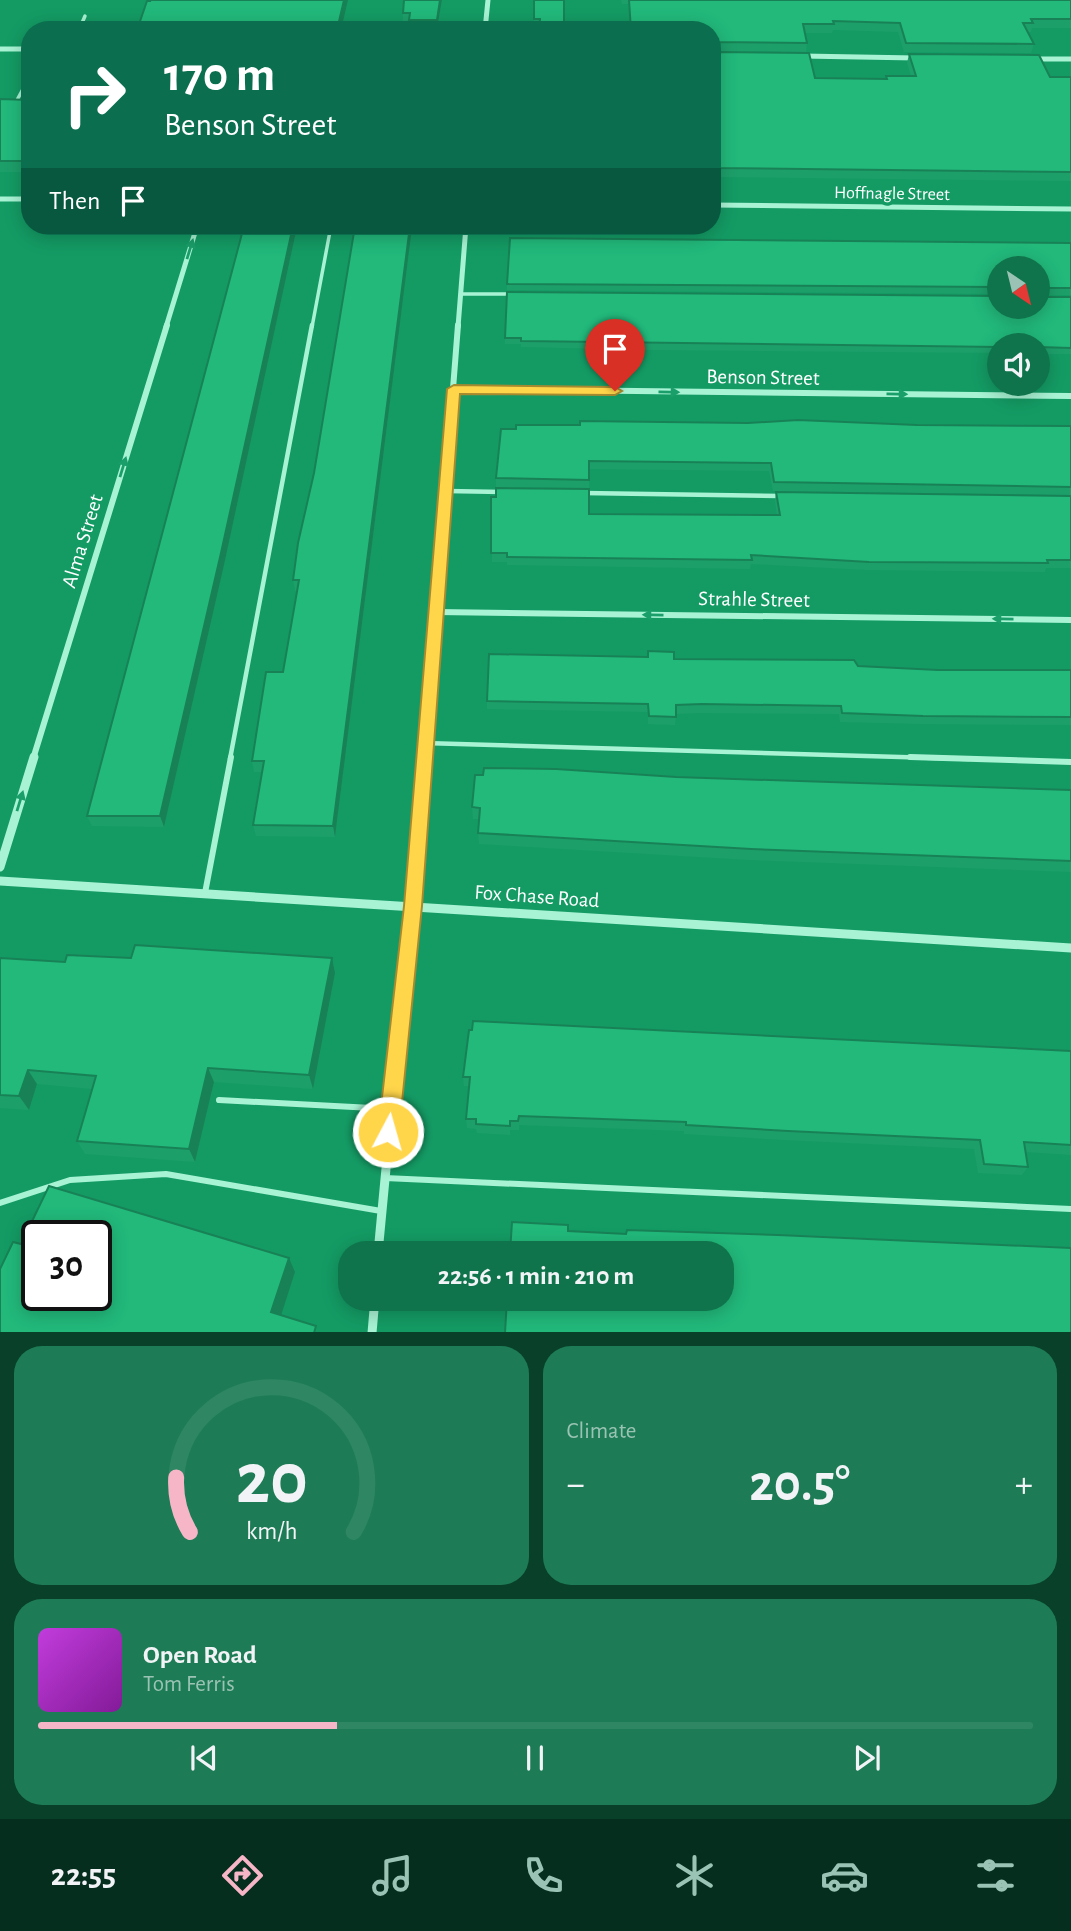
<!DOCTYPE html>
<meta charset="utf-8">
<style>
:root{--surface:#0f744b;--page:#1d7c55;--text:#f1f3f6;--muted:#9bc3b5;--line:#2f8663;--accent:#f7b5c8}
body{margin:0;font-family:"Alegreya Sans",sans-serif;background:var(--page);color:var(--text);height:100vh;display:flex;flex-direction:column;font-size:26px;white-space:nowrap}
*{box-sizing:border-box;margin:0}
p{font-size:23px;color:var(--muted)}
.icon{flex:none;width:38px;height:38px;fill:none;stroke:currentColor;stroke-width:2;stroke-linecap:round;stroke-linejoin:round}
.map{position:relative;height:1332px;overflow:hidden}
.drawer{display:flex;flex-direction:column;gap:14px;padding:14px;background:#084029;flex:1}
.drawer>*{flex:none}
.hud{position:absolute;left:21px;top:21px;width:700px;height:214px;border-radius:28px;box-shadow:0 4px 18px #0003;background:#0b6e4f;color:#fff;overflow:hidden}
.needle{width:46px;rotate:145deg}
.buttons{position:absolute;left:987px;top:256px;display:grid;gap:14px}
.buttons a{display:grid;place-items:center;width:63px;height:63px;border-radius:50%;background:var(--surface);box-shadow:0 4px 18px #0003;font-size:35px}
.speed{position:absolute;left:21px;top:1220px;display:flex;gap:14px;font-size:35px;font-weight:700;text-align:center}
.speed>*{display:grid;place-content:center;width:91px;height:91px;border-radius:50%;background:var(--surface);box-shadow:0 4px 18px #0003;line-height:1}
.speed .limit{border:4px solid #111;border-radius:10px;background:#fff;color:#111}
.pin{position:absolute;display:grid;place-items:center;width:60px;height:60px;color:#fff;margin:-72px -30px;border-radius:50% 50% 50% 0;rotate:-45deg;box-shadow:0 0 7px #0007}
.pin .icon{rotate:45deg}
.me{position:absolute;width:77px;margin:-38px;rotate:6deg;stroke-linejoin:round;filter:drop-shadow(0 0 5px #0008)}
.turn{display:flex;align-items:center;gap:24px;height:147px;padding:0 28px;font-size:32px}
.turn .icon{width:91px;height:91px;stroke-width:2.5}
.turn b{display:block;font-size:49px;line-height:60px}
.then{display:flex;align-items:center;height:66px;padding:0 28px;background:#0003;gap:14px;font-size:26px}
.big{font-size:52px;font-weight:700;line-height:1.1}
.drawer .card{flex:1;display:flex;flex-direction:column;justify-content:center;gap:10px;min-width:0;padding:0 24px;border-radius:28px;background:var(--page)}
.drawer .dial{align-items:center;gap:0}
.dial svg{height:182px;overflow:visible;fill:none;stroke:var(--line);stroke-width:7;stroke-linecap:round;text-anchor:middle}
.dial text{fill:var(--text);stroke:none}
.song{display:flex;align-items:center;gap:21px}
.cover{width:84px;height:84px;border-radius:10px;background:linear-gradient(135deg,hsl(290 70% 55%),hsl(290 70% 35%))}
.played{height:7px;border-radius:4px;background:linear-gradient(90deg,var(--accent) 30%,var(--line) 30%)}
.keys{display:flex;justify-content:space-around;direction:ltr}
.heat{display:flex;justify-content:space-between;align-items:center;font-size:38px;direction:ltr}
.drawer .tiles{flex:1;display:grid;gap:14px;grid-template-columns:1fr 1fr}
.card:last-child{grid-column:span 2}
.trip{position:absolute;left:338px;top:1241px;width:396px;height:70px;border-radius:28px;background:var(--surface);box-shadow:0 4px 18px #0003;font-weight:700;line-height:70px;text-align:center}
.menu{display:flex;height:112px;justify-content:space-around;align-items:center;background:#062e1e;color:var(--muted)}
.menu .icon{width:49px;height:49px}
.menu .current{color:var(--accent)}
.menu b{font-size:32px;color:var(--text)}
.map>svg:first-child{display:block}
</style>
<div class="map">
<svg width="1071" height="1333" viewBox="0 0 1071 1333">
<rect width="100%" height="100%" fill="#149b64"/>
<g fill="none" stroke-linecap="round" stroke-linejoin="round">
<g stroke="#a8f3d4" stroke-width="3.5">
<path d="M79 30 85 16"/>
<path d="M0 102H16L30 76"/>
<path d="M461 294H513"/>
<path d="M312 327 331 226"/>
</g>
<g stroke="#a8f3d4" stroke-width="4.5">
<path d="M447 491 503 492"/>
<path d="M583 493 780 496"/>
<path d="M424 743 969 759"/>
<path d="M230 759 312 325"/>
</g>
<g stroke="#a8f3d4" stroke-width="6">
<path d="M910 757 1071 762"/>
<path d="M205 893 231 757"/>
<path d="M219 1100 391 1109"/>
<path d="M385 1178 1071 1209"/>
<path d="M0 1203 70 1180 166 1174 381 1211"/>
</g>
<g stroke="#a8f3d4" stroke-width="5">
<path d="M485 30 488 0"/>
<path d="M0 49H30"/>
<path d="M802 56 916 58"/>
<path d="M1033 59H1071"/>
<path d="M0 199H30"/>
<path d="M712 205 1071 209"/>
<path d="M166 327 197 226"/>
<path d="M458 327 466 226"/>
</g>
<g stroke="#a8f3d4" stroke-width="6">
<path d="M454 389 1071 396"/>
<path d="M437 612 1071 620"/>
<path d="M33 759 167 325"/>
<path d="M424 759 458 325"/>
</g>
<g stroke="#a8f3d4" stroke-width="9">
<path d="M0 867 34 757"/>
<path d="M0 881 1071 948"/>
<path d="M378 1253 425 757"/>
<path d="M372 1333 375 1298"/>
</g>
</g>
<g fill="#1d9f6a">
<path d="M400 0H442L437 28H410L409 21H403V13L404 0Z"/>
<path d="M534 0H564L540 28H534Z"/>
<path d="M621 0H1071V28H1032L1031 32H1027L1034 44 1031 53 904 52 898 32 833 30 832 33H805L807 43 806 52 712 51V30H630L629 4H622Z"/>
<path d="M712 52 815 78 886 79V76H911L907 63 909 54 1050 77H1071V181L712 177Z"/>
<path d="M0 99 30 100V172H0Z"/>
<path d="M244 226H297V227L224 565 164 827 92 826 87 816Z"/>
<path d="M355 226H411L412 228 335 837 256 836 253 825 262 772H254L252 761 283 672 297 591H295L293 580 314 473Z"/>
<path d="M1071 243V295H1038L1039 297H1071V354H1038V345H999V353L651 350 521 347V344H505V338L1038 306 999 268V294L507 290V284Z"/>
<path d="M917 425 1071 426V495L773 491 769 471 589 469V488L496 487V478L501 429Z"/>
<path d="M776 492 1071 496V568H1046L1045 572 867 570 751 564 750 569 507 565V562H492L491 497 589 514 777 515 775 501Z"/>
<path d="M648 651 674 659 938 670H1071V725L921 724 840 722 839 714 701 713 676 714 675 725 648 724V712L487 709V701L647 657Z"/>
<path d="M676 777 1071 790V872L749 860 479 844 478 833 479 819H473L472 807Z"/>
<path d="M0 958 65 962 335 973 313 1089 214 1082 195 1162 85 1154 77 1141 92 1089 37 1084 29 1110 0 1108Z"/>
<path d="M1071 1051V1155L1026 1152 1028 1167 1022 1175 978 1173 974 1149 784 1140 684 1134V1131L519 1125V1130H510V1135L477 1133 476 1129 467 1128 466 1119 469 1086H464L463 1077Z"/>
</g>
<g fill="#188256">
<path d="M344 0H348L341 30H337Z"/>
<path d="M440 0H442L437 28V20Z"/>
<path d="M293 226H297V227L224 565 164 827 160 816Z"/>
<path d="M410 226H411L412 228 335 837 333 826Z"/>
<path d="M332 958 335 973 313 1089 309 1075Z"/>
<path d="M208 1068 214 1082 195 1162 189 1149Z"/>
<path d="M28 1070 37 1084 29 1110 19 1096Z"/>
<path d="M289 1258 295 1272 278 1325 271 1312Z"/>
</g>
<g fill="#22b97b" stroke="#188256" stroke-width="2" fill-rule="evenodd">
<path d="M149 0H344L337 30H137L147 1H151Z"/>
<path d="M404 0H440L437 20H409L410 13H403Z"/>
<path d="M534 0H564V30H539L540 19H534Z"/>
<path d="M629 0H1071V19H1031L1033 23H1023L1034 44 906 43 900 23 833 21 834 24H803L807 43 713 42 712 43V30H631Z"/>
<path d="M712 52 809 53 815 78 887 79 886 76H916L909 54 1039 55 1050 77H1071V172L712 168Z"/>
<path d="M0 99 30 100V161H0Z"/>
<path d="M244 226H293L221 553 160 816H87Z"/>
<path d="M355 226H410L333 826 253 825 264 761H252L266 672H283L299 580H293L298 543 314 473Z"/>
<path d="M510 238 1071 243V288H1040L1038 290V268H999V287L507 284Z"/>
<path d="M507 292 999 296V306H1038V295L1039 297H1071V348L1038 347V345H999V347L521 341V338H505Z"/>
<path d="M798 420 917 425 1071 426V487L774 482 771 463 589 461V480L496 478 501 429H516V425H580V421L748 423Z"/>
<path d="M496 488 589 489V514L780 515 776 492 1071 496V560H1047L1048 563 869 562 751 555 752 560 507 557V553H491V497H496Z"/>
<path d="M648 651 674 652V659L854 660 858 666 938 670H1071V717L923 716 842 713 841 706 702 704 676 705V717L649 716 648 704 487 701 489 654 648 657Z"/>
<path d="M484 768 556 769 676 777 1071 790V861L751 849 478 833 480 808 472 807 475 775H483Z"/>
<path d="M135 945 332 958 309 1075 208 1068 189 1149 77 1141 96 1076 28 1070 19 1096 0 1095V958L65 962 67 955 131 958Z"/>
<path d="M473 1021 1071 1051V1145L1024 1142 1028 1167 984 1164 980 1140 788 1131 686 1125V1122L519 1116 518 1121H510V1126L476 1124V1119H466L470 1077H463L469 1030H472Z"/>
<path d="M49 1186 289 1258 271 1312 316 1326 314 1333H0V1269L13 1242 21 1244ZM37 1236H96V1295H37Z"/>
<path d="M512 1222 568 1225V1231L626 1234 627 1230 778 1235 1071 1248V1333H505L507 1298H721V1253H510Z"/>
</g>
<defs><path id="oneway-solid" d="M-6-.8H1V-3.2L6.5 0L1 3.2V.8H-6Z" transform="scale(1.75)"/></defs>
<g fill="#1b9f6a">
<use href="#oneway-solid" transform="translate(190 249) rotate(-73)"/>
<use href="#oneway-solid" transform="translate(669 392) rotate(1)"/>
<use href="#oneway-solid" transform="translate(897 394) rotate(1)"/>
<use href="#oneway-solid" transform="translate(123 467) rotate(-73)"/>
<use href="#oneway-solid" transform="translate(653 615) rotate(-179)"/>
<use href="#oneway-solid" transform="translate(1003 619) rotate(-179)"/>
<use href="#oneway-solid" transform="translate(20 801) rotate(-73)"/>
</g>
<path fill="#ffd54a" stroke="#a68a30" stroke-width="2" d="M454 385 615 387 622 391 615 395 460 394 422 906 399 1132 396 1139 388 1142 381 1139 378 1132 404 906 447 389Z"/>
<g text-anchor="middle" stroke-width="7" stroke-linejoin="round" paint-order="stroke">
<g font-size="18" fill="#fff" stroke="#149b64">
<text transform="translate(892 193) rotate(1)" y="6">Hoffnagle Street</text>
</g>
<g font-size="21" fill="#fff" stroke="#149b64">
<text transform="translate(763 377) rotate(1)" y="7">Benson Street</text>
<text transform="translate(82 541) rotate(-73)" y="7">Alma Street</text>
<text transform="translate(754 599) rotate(1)" y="7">Strahle Street</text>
<text transform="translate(537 896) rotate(4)" y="7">Fox Chase Road</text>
</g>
</g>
</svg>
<div class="buttons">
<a><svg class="needle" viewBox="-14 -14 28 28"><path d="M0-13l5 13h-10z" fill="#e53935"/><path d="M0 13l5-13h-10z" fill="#9bc3b5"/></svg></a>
<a><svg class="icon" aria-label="sound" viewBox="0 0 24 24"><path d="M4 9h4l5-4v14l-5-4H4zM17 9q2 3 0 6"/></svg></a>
</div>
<div class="speed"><div class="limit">30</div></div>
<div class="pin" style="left:615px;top:391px;background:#d93025"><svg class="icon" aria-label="arrive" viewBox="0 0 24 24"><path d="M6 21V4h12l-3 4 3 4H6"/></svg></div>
<svg class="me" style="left:388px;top:1132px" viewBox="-20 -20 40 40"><circle r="17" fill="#ffd54a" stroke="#fff" stroke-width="3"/><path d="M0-11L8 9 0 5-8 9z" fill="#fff"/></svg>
<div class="trip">22:56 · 1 min · 210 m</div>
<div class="hud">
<div class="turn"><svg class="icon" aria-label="right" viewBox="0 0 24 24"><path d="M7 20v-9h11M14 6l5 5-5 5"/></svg><div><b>170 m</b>Benson Street</div></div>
<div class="then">Then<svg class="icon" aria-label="arrive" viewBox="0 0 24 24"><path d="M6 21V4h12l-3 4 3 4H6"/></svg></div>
</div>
</div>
<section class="drawer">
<div class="tiles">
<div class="card dial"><svg viewBox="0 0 100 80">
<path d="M14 69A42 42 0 1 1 86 69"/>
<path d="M14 69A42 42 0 0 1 8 45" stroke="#f7b5c8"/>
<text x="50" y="56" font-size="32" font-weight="700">20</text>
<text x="50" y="72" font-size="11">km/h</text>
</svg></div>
<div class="card"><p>Climate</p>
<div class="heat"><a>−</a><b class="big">20.5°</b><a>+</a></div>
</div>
<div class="card">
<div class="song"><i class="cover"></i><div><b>Open Road</b><p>Tom Ferris</p></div></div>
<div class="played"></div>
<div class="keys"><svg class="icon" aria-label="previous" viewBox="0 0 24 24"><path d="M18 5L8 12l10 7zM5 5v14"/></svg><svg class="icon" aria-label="pause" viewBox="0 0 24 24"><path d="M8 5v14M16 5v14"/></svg><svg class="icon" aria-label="next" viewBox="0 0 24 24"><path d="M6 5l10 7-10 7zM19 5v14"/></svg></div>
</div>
</div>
</section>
<nav class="menu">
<b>22:55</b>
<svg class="icon current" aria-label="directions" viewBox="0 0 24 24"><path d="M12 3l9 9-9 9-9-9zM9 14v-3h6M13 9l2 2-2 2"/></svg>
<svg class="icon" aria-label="music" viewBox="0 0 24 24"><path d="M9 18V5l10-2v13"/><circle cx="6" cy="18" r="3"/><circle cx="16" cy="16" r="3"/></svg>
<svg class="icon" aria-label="phone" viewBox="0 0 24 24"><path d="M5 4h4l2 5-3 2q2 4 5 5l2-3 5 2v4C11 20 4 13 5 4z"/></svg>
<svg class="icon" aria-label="climate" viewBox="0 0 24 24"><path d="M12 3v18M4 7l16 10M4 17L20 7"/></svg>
<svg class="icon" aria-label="car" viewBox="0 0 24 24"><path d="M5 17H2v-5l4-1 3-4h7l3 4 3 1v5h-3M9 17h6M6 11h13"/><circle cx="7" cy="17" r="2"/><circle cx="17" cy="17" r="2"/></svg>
<svg class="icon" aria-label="filters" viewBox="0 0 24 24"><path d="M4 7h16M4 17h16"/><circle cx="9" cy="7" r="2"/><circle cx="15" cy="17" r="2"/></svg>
</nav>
